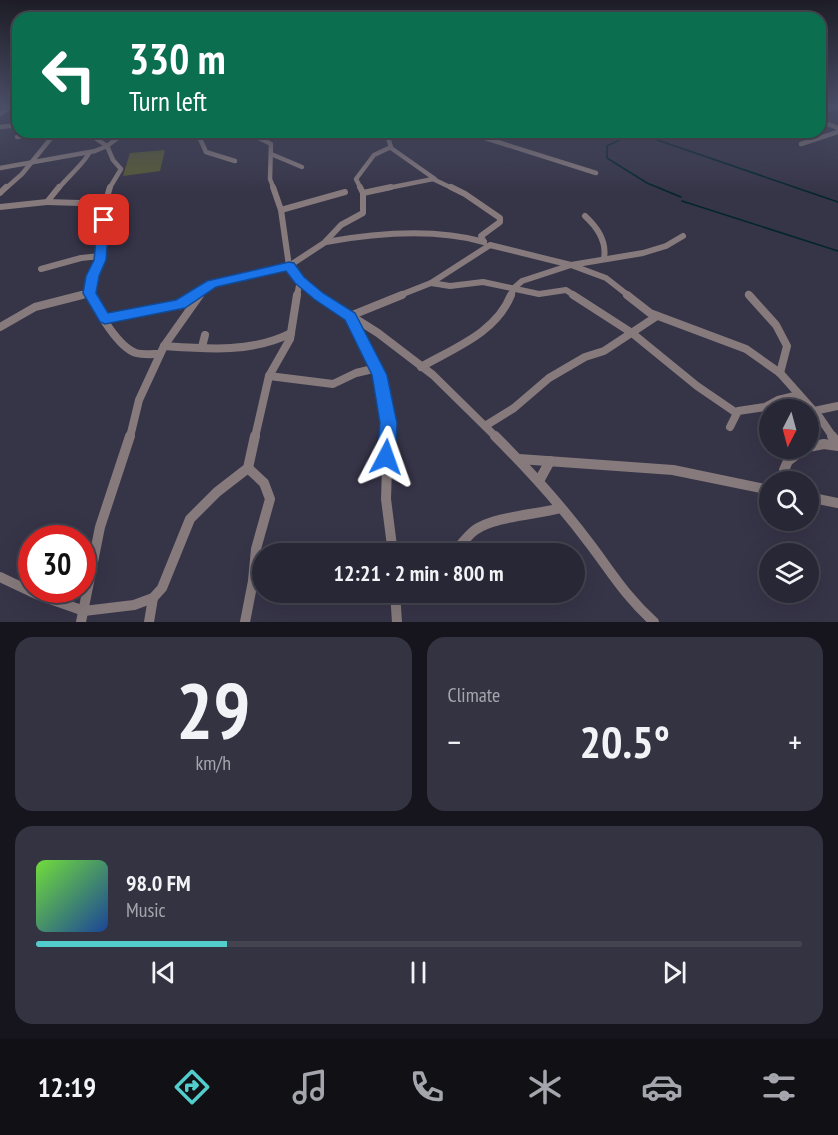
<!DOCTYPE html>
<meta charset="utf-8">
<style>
:root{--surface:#282735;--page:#343341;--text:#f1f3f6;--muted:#a5a5ad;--line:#444450;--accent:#52cdcc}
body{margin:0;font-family:"PT Sans Narrow",sans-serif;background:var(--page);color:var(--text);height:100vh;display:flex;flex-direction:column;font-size:22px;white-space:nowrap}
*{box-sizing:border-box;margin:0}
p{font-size:20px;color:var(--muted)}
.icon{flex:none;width:33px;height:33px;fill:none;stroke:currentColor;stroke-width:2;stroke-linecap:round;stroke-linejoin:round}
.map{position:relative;height:622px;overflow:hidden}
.details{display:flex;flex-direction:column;gap:15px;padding:15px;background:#16151d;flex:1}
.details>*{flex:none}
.top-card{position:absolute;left:12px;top:12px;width:814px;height:126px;border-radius:18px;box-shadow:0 6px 24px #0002,0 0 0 2px var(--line);background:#0b6e4f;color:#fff;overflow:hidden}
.needle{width:39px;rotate:186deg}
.buttons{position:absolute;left:759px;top:399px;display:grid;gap:12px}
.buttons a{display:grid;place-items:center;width:60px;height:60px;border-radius:50%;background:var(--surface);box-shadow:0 6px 24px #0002,0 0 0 2px var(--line);font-size:30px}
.speed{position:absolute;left:18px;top:525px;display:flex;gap:12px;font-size:30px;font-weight:700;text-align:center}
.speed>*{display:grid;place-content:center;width:78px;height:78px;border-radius:50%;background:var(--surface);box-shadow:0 6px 24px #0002,0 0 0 2px var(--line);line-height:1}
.speed .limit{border:9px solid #d22;background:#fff;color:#111}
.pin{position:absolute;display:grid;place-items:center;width:51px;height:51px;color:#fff;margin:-26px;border-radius:12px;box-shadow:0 3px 9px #0006}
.me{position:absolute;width:66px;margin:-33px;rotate:4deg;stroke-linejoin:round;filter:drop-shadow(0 0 4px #0008)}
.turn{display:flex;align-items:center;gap:21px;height:126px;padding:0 18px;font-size:27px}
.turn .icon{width:78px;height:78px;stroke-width:2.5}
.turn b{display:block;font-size:42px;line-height:51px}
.big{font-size:45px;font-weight:800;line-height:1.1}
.details .card{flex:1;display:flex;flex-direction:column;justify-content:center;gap:9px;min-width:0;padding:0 21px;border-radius:18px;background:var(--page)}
.details .dial{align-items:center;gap:0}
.dial b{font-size:78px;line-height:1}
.song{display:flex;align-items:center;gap:18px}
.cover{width:72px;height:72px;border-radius:9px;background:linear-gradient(135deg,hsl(100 70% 55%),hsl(220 70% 35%))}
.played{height:6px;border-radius:3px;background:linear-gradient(90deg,var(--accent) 25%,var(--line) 25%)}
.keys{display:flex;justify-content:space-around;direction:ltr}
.heat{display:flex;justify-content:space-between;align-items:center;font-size:33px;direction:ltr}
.details .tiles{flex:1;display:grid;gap:15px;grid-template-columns:1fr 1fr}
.card:last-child{grid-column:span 2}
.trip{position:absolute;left:252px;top:543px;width:333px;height:60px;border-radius:30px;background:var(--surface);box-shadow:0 6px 24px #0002,0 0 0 2px var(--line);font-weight:800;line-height:60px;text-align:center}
.dock{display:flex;height:96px;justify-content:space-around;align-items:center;background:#101015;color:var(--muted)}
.dock .icon{width:42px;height:42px}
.dock .current{color:var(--accent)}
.dock b{font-size:27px;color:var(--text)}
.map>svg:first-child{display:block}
</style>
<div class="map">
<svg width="838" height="622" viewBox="0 0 838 622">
<rect width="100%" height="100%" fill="#363447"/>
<path fill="#585a32" d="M165 150 160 171 123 176 130 153Z"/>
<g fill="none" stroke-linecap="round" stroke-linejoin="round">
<g stroke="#02252e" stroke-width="1.5">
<path d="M621 132 626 137 607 146V158L647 183 681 197"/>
<path d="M634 132 838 202"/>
<path d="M682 201 838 251"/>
</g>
<g stroke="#867a7c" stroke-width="4.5">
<path d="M820 111 838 107"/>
<path d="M0 114 12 106"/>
<path d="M820 121 838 128"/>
<path d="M0 127 18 125"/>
<path d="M86 132 107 146 113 160 121 169 109 189"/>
<path d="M197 132 206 152 235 161"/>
<path d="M247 132 271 144 270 179 274 189"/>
<path d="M466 132 596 173"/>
<path d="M69 135 90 136"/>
<path d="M17 137 39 132"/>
<path d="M256 137 273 132"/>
<path d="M801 144 838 132"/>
<path d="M391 148 435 179"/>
<path d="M271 154 302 167"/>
<path d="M0 168 95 151 107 146 126 132"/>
<path d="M5 189 22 174 56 132"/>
<path d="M58 189C65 180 86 161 89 153"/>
<path d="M361 189 356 179 374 155 391 147 386 132"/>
<path d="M383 189 433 179 454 189"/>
</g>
<g stroke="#867a7c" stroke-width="6">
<path d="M273 187 281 210 289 266 300 280 320 296"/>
<path d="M451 187 465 194 500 218V222L481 236 484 242"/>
<path d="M0 193 6 187"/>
<path d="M363 193 391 187"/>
<path d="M47 202 80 203 105 200"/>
<path d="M0 207 47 202 59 187"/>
<path d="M281 210 345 192"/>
<path d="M585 216C597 227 607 241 604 258"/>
<path d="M326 242C376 233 434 228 484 242"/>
<path d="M41 269 81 258 100 256"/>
<path d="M431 283 450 286 483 282 539 294 566 290 575 296"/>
<path d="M748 294 750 296"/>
<path d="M76 296 89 293"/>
<path d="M91 296C86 284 95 273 99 261 107 238 101 211 110 187"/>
<path d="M198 296 205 287 289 266 324 243 341 225 363 213V193L360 187"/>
<path d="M297 296 300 280"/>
<path d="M398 296 431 283 490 245 571 265 643 253 666 246 683 236"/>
<path d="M511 296 514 288 522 281 571 265 606 278 629 296"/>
</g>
<g stroke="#867a7c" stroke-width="8">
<path d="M90 295C98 312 118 347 136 353 143 355 153 354 160 354"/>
<path d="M318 295 378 333 433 375 496 437"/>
<path d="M573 295 632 333 697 386 735 412"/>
<path d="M627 295 650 313 746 349 780 373 820 418 833 437"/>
<path d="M749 295 776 325 787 346 780 373"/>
<path d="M105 319 192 303"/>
<path d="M0 327 35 307 82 295"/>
<path d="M164 346C206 349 253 353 291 333"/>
<path d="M202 347 205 335"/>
<path d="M421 367C454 348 496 333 511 295"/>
<path d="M269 376 333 384 356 373 377 368"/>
<path d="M814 411 838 406"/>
<path d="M485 426 514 408 549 378 585 357 604 351 657 316"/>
<path d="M730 427 738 411 765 407 778 400 799 395"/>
<path d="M130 437 139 400 164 346 200 295"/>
<path d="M255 437 269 376 290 339 297 295"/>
<path d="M388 437V423L380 375 350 316 402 295"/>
</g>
<g stroke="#867a7c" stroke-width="10">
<path d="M388 436 386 499 393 554"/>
<path d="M495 436C529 470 561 505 590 544 612 573 626 597 654 622"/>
<path d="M832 436 838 444"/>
<path d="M808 447 824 444 838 446"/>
<path d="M519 459 673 470 770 490"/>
<path d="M539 481 550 461"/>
<path d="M788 482 784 470 788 461 805 448"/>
<path d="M808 497 838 503"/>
<path d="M453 554C460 546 467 536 475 530 496 516 535 515 561 508"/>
<path d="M0 577 36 594 84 611 134 605 153 598 162 588 190 519 217 492 248 468 255 436"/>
<path d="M395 592 397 622"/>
<path d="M81 622 100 527 130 436"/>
<path d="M149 622 153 598"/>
<path d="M245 622 253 581 256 549 270 499 264 483 248 468"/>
</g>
</g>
<linearGradient id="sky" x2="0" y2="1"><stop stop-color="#1e1d27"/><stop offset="0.55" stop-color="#4c5069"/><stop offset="1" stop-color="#4c5069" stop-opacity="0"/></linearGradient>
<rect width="838" height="193" fill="url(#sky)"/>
<path fill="#1a73e8" stroke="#114b97" stroke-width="1.5" d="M104 217 109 220 106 260 99 276 96 293 108 313 176 300 207 281 289 262 294 263 304 277 323 293 355 313 387 375 397 423 395 457 393 463 386 465 380 463 377 457 380 423 372 375 345 320 314 299 295 283 286 271 216 287 185 308 105 324 100 322 83 293 86 276 94 260 98 220Z"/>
</svg>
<div class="buttons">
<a><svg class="needle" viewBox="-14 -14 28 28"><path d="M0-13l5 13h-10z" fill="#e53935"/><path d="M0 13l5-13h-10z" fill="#a5a5ad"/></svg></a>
<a><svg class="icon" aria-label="search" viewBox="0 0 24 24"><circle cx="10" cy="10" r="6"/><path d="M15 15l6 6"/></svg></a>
<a><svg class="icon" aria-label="layers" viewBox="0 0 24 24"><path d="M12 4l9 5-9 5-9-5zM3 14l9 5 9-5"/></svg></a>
</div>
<div class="speed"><div class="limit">30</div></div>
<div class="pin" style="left:104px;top:220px;background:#d93025"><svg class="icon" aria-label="arrive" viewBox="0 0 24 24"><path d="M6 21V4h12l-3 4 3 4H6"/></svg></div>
<svg class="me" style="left:386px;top:457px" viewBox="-20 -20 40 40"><path d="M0-17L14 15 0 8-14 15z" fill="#1a73e8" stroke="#fff" stroke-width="4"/></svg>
<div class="trip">12:21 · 2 min · 800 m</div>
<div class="top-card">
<div class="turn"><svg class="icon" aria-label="left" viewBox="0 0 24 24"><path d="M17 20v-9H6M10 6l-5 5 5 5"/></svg><div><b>330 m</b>Turn left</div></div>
</div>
</div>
<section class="details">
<div class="tiles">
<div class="card dial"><b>29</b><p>km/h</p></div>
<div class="card"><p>Climate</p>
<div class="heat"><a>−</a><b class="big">20.5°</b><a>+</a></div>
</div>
<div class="card">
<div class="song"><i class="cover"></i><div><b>98.0 FM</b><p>Music</p></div></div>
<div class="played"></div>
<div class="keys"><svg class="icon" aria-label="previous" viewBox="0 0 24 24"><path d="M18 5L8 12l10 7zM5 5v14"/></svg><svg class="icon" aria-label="pause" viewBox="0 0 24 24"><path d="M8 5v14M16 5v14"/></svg><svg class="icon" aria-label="next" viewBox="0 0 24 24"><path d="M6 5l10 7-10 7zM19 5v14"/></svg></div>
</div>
</div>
</section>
<nav class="dock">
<b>12:19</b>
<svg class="icon current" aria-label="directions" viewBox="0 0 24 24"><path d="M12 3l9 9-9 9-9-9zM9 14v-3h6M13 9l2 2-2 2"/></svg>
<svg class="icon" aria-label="music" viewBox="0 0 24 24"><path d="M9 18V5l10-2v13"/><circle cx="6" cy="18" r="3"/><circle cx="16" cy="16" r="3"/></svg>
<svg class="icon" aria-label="phone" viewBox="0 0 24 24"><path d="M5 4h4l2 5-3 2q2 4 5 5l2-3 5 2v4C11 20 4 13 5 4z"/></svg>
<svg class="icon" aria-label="climate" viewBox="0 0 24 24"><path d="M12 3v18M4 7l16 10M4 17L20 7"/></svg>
<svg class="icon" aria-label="car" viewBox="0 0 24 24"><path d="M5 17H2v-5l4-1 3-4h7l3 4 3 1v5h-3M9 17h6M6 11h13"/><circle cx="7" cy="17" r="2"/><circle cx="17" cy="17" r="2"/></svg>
<svg class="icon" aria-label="filters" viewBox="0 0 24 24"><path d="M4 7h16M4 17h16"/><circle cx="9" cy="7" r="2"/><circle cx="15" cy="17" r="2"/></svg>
</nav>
